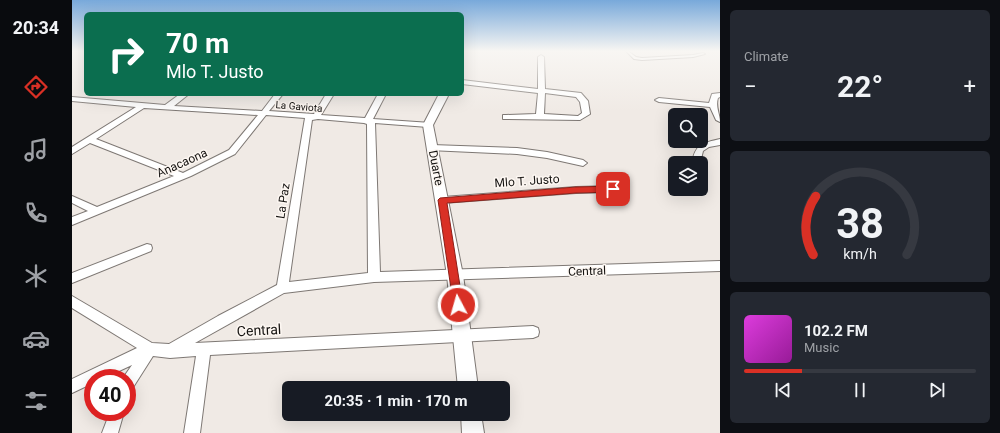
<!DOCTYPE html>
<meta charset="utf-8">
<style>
:root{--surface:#171b24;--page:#242831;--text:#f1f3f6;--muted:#9ea1a6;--line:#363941;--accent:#d93025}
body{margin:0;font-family:Roboto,sans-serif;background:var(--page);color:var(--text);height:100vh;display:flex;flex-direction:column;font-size:15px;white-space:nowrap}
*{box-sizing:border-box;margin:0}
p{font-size:13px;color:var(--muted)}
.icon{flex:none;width:22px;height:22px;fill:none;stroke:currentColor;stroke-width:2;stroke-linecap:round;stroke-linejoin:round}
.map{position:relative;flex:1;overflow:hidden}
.details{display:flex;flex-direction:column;gap:10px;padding:10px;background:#0d0f14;width:280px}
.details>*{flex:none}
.hud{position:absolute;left:12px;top:12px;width:380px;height:84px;border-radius:6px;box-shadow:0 4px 16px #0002;background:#0b6e4f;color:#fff;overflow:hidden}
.tools{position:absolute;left:596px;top:108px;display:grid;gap:8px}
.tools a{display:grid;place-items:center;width:40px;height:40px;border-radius:6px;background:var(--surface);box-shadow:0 4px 16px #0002;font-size:20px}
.speed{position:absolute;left:12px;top:369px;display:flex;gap:8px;font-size:20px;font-weight:700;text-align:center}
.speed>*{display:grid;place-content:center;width:52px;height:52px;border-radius:50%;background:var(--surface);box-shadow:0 4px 16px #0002;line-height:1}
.speed .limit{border:6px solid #d22;background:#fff;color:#111}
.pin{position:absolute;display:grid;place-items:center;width:34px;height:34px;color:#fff;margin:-17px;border-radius:8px;box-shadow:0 2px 6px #0006}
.me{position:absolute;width:44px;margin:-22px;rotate:354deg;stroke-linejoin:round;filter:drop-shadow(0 0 3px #0008)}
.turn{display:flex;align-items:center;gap:14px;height:84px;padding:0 16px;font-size:18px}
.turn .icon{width:52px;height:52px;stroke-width:2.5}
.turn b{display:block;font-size:28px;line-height:34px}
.big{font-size:30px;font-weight:700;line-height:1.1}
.details .tile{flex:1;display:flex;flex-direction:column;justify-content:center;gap:6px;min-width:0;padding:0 14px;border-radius:6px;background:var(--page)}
.details .dial{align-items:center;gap:0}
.dial svg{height:104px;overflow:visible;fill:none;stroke:var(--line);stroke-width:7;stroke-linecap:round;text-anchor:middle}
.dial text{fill:var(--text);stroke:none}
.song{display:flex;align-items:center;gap:12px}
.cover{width:48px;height:48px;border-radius:6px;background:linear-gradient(135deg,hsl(300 70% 55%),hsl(300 70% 35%))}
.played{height:4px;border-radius:2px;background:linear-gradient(90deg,var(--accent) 25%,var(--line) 25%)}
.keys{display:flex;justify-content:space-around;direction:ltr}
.heat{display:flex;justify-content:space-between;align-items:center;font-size:22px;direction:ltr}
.trip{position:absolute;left:210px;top:381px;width:228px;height:40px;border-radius:6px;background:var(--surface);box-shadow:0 4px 16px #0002;font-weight:700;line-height:40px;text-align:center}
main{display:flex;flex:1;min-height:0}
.menu{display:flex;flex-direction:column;width:72px;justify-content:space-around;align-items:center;background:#090b0e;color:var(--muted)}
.menu .icon{width:28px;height:28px}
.menu .selected{color:var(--accent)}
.menu b{font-size:18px;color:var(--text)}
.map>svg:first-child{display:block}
</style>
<main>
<nav class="menu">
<b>20:34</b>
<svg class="icon selected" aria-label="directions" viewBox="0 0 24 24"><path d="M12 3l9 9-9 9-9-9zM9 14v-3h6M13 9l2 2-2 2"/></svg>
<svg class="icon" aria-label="music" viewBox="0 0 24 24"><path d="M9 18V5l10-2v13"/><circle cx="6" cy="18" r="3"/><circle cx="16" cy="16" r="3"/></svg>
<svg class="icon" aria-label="phone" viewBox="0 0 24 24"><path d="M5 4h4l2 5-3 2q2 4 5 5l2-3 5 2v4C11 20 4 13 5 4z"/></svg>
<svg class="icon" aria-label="climate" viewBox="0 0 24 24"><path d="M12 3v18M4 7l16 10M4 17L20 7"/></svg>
<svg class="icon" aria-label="car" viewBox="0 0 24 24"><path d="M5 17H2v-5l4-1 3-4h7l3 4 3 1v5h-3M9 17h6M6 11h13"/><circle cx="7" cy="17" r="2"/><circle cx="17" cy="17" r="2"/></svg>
<svg class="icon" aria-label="filters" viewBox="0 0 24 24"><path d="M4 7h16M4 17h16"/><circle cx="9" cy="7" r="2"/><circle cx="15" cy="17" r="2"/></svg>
</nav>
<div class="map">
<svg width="648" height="433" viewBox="0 0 648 433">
<rect width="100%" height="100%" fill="#f0eae5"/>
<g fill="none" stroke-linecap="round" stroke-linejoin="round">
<g stroke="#7e7874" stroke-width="2">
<path id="lane" d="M554 51H556L564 57 570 58 621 55 631 53 633 54 621 57 570 60 562 59Z"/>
</g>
<g stroke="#7e7874" stroke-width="2">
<g id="street">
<path d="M469 55 472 57 473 89 509 93 516 101 518 114 508 120 431 119V115H434L464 114 466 93 390 84V80L466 89V57ZM473 93 504 97 508 102 510 113 506 116 472 114Z"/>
<path d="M648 93V97L646 98C643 106 648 114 648 122L644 120 638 107 587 102 583 100 587 98 637 103 640 94Z"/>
<path d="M108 94H117L102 106 190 111 203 94H211L197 111 242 114 254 94H262L249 115 293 118 306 94H314L301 119 359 123V127H356L303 123 308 272 648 261V271L302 282 212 293 123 343 461 326 466 328 467 332 466 336 461 338 138 355 128 433H112L124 356 98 358 81 356 60 389 55 391V378H51L60 365 32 378H21V383L0 393V379L65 348 0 308V296L80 343 97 344 146 316 205 285 233 118 194 115 163 154 119 176 0 225V217L16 211 0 203V196L25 207 102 176 18 143 0 154V147L64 107 0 101V97L93 105ZM72 108 186 115 157 150 111 173 24 139ZM246 119 292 123 295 124 296 273 217 282 240 120Z"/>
<path d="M648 139V145L637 147 631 151 628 163H620C623 144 631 143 648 139Z"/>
<path d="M360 145 445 148 475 152 511 160 515 163 511 166 475 158 445 154 357 150 356 148 357 146Z"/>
<path d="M541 186 546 189 541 192 504 193 371 203 366 200 371 197 504 187Z"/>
<path d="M75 244 79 245 80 248 79 251 0 283V273Z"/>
<path d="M38 412H52L46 433H30Z"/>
</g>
</g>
<g stroke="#7e7874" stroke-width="2">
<g id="secondary">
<path d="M367 94H377L361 125 391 275 406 388H386L375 275 351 125Z"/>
<path d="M389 414H409L412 433H390Z"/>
</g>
</g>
<use href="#lane" fill="#fff" fill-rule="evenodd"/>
<use href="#street" fill="#fff" fill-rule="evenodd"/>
<use href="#secondary" fill="#fff" fill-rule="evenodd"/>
</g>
<linearGradient id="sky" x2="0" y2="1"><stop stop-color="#78a9da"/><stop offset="0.46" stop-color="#f8f6f3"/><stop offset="1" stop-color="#f8f6f3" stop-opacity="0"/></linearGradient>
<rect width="648" height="111" fill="url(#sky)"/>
<path fill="#d93025" stroke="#8d1f18" d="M541 186 545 189 541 192 504 193 375 203 391 305 390 309 386 310 382 309 366 200 368 198 504 187Z"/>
<g text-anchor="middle" stroke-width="3" stroke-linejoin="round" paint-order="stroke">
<g font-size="10" fill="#151311" stroke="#fdf7f2">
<text transform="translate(227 106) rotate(5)" y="4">La Gaviota</text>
</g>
<g font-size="12" fill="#151311" stroke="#fdf7f2">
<text transform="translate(110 163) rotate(-24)" y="4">Anacaona</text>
<text transform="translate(364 168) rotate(79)" y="4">Duarte</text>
<text transform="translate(455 181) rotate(-4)" y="4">Mlo T. Justo</text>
<text transform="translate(211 201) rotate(-81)" y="4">La Paz</text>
<text transform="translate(515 271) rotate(-2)" y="4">Central</text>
</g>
<g font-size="14" fill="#151311" stroke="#fdf7f2">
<text transform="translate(187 330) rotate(-3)" y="5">Central</text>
</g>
</g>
</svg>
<div class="tools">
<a><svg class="icon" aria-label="search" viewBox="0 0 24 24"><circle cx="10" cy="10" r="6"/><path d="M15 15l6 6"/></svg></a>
<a><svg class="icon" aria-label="layers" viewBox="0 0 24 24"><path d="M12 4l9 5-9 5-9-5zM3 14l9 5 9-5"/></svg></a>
</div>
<div class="speed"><div class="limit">40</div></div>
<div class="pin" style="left:541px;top:189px;background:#d93025"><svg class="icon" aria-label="arrive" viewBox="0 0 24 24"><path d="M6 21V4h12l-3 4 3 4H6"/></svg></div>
<svg class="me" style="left:386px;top:305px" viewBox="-20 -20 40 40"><circle r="17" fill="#d93025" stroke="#fff" stroke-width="3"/><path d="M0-11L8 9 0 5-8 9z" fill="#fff"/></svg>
<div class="trip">20:35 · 1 min · 170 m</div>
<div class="hud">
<div class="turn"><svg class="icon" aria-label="right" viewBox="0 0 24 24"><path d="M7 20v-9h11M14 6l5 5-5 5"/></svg><div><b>70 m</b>Mlo T. Justo</div></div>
</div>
</div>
<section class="details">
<div class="tile"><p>Climate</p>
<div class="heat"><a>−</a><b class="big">22°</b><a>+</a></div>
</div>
<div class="tile dial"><svg viewBox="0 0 100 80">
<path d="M14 69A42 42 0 1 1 86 69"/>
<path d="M14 69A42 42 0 0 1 16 24" stroke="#d93025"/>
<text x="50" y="56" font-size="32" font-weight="700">38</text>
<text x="50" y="72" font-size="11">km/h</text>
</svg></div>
<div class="tile">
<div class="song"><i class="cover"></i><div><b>102.2 FM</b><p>Music</p></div></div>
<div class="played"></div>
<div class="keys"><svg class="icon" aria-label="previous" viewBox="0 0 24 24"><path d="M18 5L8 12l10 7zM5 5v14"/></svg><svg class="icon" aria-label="pause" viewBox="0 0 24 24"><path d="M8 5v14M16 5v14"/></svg><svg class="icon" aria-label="next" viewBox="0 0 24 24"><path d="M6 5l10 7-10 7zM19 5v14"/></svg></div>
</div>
</section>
</main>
